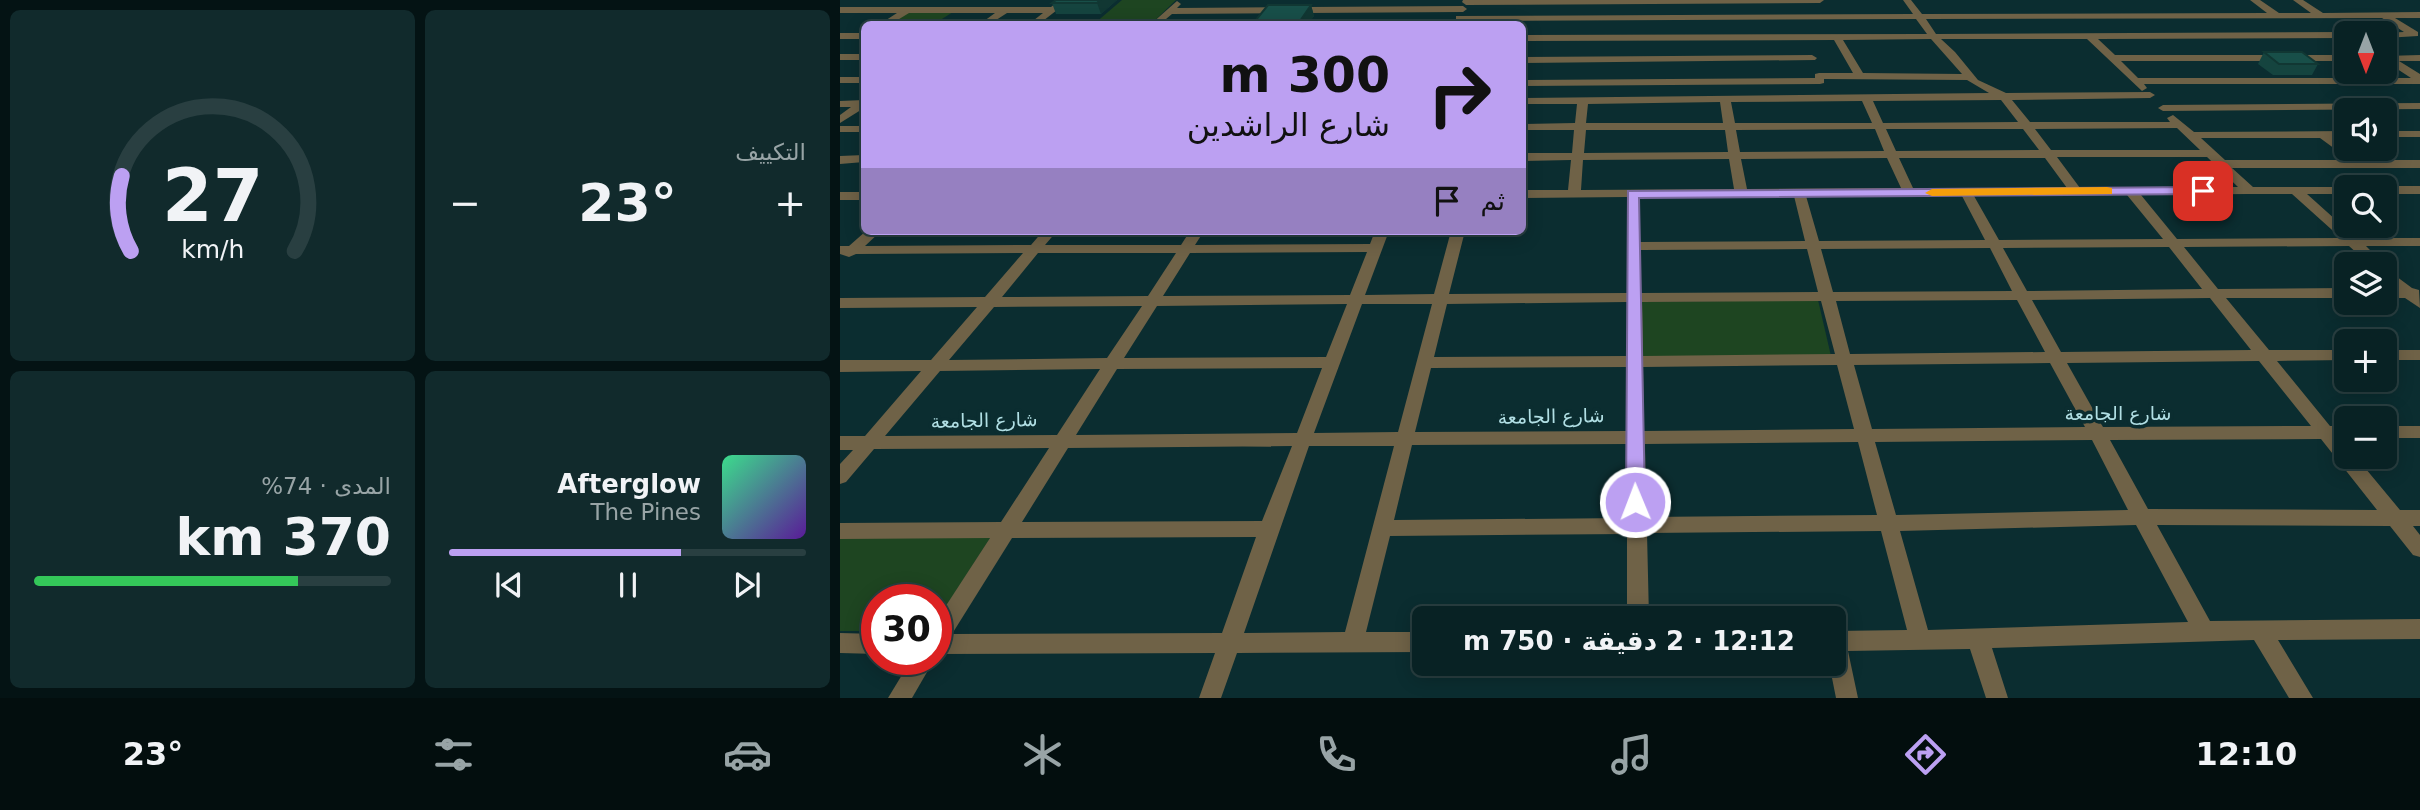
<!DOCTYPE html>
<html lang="ar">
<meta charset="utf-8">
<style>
:root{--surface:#082224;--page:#112a2c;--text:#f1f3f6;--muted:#98a4a6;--line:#293f41;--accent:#bca0f2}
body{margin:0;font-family:"DejaVu Sans","Noto Naskh Arabic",sans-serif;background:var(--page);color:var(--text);direction:rtl;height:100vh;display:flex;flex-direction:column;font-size:26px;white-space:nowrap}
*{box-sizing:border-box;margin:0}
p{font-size:23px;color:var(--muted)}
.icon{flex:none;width:38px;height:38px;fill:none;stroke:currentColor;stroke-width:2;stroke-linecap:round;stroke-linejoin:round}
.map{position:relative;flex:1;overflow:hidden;direction:ltr}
.panel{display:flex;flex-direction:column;gap:10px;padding:10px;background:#041314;width:840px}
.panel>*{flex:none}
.banner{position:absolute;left:21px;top:21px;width:665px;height:214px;border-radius:10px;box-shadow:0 4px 18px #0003,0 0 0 2px var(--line);direction:rtl;background:#bca0f2;color:#111;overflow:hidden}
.needle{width:46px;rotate:180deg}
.controls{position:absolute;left:1494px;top:21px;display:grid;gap:14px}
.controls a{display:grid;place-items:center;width:63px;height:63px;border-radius:10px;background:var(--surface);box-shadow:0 4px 18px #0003,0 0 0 2px var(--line);font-size:35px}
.speed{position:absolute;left:21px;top:584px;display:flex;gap:14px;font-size:35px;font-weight:700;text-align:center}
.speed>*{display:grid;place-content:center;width:91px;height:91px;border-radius:50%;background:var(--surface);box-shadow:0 4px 18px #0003,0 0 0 2px var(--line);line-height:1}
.speed .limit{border:10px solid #d22;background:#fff;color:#111}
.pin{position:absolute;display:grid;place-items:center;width:60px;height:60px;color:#fff;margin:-30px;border-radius:14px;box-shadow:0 4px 10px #0006}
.me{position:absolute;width:77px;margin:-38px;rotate:359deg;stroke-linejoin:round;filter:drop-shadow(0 0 5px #0008)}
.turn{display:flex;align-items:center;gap:24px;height:147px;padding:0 21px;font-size:32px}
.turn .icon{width:91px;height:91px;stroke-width:2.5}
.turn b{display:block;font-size:49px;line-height:60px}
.then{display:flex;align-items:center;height:66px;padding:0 21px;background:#0003;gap:14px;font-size:26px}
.big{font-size:52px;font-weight:600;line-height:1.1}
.panel .tile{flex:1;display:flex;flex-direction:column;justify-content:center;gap:10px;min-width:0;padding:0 24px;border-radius:10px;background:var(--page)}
.panel .dial{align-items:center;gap:0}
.dial svg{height:182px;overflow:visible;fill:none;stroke:var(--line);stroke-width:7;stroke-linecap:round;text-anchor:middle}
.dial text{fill:var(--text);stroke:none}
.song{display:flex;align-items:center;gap:21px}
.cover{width:84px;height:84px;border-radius:10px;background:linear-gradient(135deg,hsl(150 70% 55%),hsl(270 70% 35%))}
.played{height:7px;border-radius:4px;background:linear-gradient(90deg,var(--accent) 65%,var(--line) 65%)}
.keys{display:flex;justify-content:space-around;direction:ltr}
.heat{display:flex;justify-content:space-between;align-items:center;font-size:38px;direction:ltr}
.charge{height:10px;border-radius:5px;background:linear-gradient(90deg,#34c759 74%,var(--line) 0)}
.panel .tiles{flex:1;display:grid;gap:10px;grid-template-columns:repeat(2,1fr)}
.trip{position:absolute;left:572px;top:606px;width:434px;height:70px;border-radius:10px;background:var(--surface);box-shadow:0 4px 18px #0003,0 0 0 2px var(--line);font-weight:600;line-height:70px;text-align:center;direction:rtl}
.tabs{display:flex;height:112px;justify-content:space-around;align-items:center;background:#030e0e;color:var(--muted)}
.tabs .icon{width:49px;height:49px}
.tabs .on{color:var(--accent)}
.tabs b{font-size:32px;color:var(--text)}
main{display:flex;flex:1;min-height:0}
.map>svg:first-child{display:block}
</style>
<main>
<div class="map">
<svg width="1580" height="698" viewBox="0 0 1580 698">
<rect width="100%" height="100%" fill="#0b2d30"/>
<g fill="#1e4521">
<path d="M282 0H336L311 24H254Z"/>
<path d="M69 12H113L94 24H49Z"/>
<path d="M978 300 991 356 799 357V302Z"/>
<path d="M152 535 96 622V600H37V631H0V537Z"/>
</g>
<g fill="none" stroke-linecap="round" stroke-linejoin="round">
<g fill="#6f6247" fill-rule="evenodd">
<path d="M220 0H230L199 24H189L203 13H167L150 24H140L155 13H69L51 24H40L57 13H0V7H211Z"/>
<path d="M623 0H984L980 3 626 5 622 2Z"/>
<path d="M1063 0H1071L1082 14 1427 13 1410 0H1420L1439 13H1471L1453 0H1463L1483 13 1580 12V18H1555L1578 32V36L1545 38V33H1542L1564 32 1542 18 1086 19 1096 34 1507 32 1510 33H1507V38L1258 39 1275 55H1507V61H1281L1298 78H1571L1545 61V56L1580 55V61H1559L1580 74V84H1304L1307 88 1302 91 1247 39H1101L1115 52 1138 80 1166 93 1310 92 1315 95 1310 98 1172 100 1190 122H1330L1327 118 1333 115 1354 132 1507 131V137L1494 138 1525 160H1580V168H1392L1413 187H1511H1507V194H1467L1516 238H1580V246H1526L1544 264H1529L1509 246 1344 247 1378 289 1507 288V298H1386L1429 350H1507V360L1437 361 1490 426H1507V438H1501L1507 445V457H1516L1560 510H1580V526H1573L1580 535V557L1573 555 1550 526 1317 525 1370 621 1580 619V639L1438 640 1473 698H1449L1414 640 1152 648 1168 698H1146L1130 649 1008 651 1018 698H996L989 663H994V631L1067 630 1041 531 807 533 809 618H787V534L550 536 526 632H584V652L397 653 381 698H359L375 653 96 654V621L150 538 0 539V523L161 522 209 448 34 449 6 482 0 484V464L13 450H0V436H25L81 371 0 372V360H91L137 307 0 308V298L145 297 183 253 16 254 9 257 0 254V246H9L26 231H41L25 246 191 245 203 231H217L205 245H341L350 231H364L355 245 530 244 535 231H549L525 295 594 294 611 231H625L609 294 787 293V197L682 198V190H728L731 160 682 161V153H732L734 130H682V124L735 123 737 104H682V98L1149 93 1127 80 984 79V83L980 84 682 86V80L975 78V74L979 73H1013L994 40 682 41V35L1087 34 1076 19 619 21 616 20V16L1073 14ZM1091 39 1122 74 1023 73 1003 40ZM1161 100 1178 122 1043 123 1033 101ZM1022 101 1032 123H895L891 102ZM880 102 883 123H746L748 104ZM1337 128 1360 150H1211L1195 129ZM1035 129 1044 151 900 152 896 130ZM1046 129H1183L1199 150 1056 151ZM746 130H885L888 152 744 153ZM1361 138H1480L1510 160H1385ZM1217 157H1367L1398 187 1240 188ZM1047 158 1061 188 907 189 901 159ZM1059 158H1205L1227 188H1073ZM889 159 894 189 741 190 743 160ZM1408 194H1452L1501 238 1337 239 1301 195ZM1287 195 1323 239 1159 240 1134 196ZM954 196 965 241 800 242 799 197ZM966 196H1122L1145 240 979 241ZM1329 247 1362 289 1187 291 1163 248ZM1150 248 1172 291 993 292 981 249ZM967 249 978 292 801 293V250ZM527 252 510 295 323 296 350 253ZM198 253H336L308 296 162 297ZM1370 298 1411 350 1221 352 1192 300ZM1177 300 1205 352 1010 354 996 301ZM981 301 995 354 803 356 802 302ZM787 302V356L594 357 607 304ZM507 304 486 357 284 358 317 306ZM522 304H592L558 432 474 433ZM302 306 267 358 109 360 154 307ZM1419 361 1471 426 1263 427 1227 363ZM1210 363 1245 427 1032 429 1014 365ZM997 365 1014 429 804 431 803 367ZM787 367V431L575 432 591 368ZM482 368 457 433 236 435 277 369ZM260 369 217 435 45 436 100 371ZM1481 439 1537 510 1308 509 1270 440ZM1252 440 1288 510 1056 515 1035 442ZM1018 442 1037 515 806 517 805 444ZM787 444V518L554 520 572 445ZM452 446 422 521 182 522 228 448ZM469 446H554L505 632 404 633ZM1296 525 1348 622 1088 630 1060 531ZM416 537 382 633 112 634 172 538Z"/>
<path d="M337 1 341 4 337 8 623 6 627 9 623 12 332 14 320 24H311Z"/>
<rect x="0" y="33" width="24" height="6"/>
<rect x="0" y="54" width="24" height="6"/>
<path d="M972 55 977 58 975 60 682 63V57Z"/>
<rect x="0" y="77" width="24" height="6"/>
<path d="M24 100V108L0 123V115L11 107H0V101Z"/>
<path d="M1580 103V109L1323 111 1318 108 1323 105Z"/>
<rect x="0" y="126" width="24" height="6"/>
<rect x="1545" y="131" width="35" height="6"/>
<path d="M24 155V162L0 164V156Z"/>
<path d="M1545 186H1580V194H1545V187H1541Z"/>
<rect x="0" y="192" width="24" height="8"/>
<path d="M1545 268 1572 288 1579 290 1580 308 1565 298H1545V288H1555L1545 280Z"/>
<rect x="1545" y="350" width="35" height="10"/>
<rect x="1545" y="426" width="35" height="12"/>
<path d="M0 633 37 634V654L0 653Z"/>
<path d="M71 660H94L72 698H48Z"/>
</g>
</g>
<g fill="#15443f">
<path d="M216 0H277L261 14H216L212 3Z"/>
<path d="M471 5 474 16 468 24H416L415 21Z"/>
<path d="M1424 52 1478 64 1472 75H1433L1418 64Z"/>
</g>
<g fill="#113733">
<path d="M260 0H277L261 14 257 3Z"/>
<path d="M471 5 474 16 468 24H461L460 21Z"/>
</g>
<g fill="#184f49" stroke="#113733" stroke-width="2">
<path d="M216 0H260L257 3H212Z"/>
<path d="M428 5H471L460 21H415Z"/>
<path d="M1424 52H1462L1478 64H1439Z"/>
</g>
<path fill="#bca0f2" stroke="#7a689d" stroke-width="2" d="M1363 187 1369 191 1367 194 799 198 805 502 802 507 795 510 788 507 786 502 788 191Z"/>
<path fill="#f59e0b" d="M1267 187 1272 188V194L1092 196 1085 193 1092 189Z"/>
<g text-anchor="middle" stroke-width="7" stroke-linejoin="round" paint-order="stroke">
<g font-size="19" fill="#b1dfe4" stroke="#0b2d30">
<text x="1278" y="420">شارع الجامعة</text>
<text transform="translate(711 416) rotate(-1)" y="7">شارع الجامعة</text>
<text transform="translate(144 420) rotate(-1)" y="7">شارع الجامعة</text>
</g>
</g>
</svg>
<div class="controls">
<a><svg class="needle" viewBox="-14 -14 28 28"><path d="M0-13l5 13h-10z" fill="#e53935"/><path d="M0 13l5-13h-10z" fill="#98a4a6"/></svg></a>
<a><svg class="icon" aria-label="sound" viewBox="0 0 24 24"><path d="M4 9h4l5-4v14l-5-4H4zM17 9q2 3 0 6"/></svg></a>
<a><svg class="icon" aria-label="search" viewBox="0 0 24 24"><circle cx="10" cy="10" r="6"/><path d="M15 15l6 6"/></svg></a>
<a><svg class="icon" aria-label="layers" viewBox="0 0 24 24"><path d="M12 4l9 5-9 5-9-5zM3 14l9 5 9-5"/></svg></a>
<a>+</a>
<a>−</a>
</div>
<div class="speed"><div class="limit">30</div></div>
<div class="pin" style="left:1363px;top:191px;background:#d93025"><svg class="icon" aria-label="arrive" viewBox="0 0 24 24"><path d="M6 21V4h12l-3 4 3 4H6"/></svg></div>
<svg class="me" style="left:795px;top:502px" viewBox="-20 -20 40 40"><circle r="17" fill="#bca0f2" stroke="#fff" stroke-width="3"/><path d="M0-11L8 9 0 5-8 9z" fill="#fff"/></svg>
<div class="trip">12:12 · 2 دقيقة · 750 m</div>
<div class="banner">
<div class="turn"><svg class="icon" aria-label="right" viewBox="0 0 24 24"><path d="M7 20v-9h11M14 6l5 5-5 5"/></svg><div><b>300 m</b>شارع الراشدين</div></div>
<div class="then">ثم<svg class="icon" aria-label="arrive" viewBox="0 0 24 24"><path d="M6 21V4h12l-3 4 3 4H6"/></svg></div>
</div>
</div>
<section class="panel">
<div class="tiles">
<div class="tile"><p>التكييف</p>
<div class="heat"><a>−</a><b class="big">23°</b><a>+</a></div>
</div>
<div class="tile dial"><svg viewBox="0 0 100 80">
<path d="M14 69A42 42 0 1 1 86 69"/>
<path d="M14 69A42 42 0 0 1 10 36" stroke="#bca0f2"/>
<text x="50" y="56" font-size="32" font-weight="700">27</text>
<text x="50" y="72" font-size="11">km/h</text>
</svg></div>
<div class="tile">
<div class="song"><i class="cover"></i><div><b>Afterglow</b><p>The Pines</p></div></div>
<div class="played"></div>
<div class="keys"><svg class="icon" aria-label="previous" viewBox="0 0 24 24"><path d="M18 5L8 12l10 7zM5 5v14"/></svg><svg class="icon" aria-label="pause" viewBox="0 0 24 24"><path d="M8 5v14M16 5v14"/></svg><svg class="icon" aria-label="next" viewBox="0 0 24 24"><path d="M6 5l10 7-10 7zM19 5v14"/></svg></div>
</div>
<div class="tile"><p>المدى · 74%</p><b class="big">370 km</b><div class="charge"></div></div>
</div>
</section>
</main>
<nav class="tabs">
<b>12:10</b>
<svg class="icon on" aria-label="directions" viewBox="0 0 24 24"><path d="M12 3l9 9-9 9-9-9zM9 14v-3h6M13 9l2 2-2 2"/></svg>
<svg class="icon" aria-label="music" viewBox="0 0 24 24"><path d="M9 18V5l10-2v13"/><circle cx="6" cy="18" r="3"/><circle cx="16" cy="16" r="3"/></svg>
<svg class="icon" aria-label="phone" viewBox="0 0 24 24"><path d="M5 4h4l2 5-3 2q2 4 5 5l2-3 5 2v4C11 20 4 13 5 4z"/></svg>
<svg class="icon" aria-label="climate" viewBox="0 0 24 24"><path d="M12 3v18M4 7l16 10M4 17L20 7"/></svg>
<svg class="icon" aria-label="car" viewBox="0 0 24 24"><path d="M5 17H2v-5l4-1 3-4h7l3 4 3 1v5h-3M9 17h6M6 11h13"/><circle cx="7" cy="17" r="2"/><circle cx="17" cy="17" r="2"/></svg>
<svg class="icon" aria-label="filters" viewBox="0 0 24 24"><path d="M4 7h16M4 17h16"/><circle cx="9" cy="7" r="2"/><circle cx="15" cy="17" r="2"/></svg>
<b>23°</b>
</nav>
